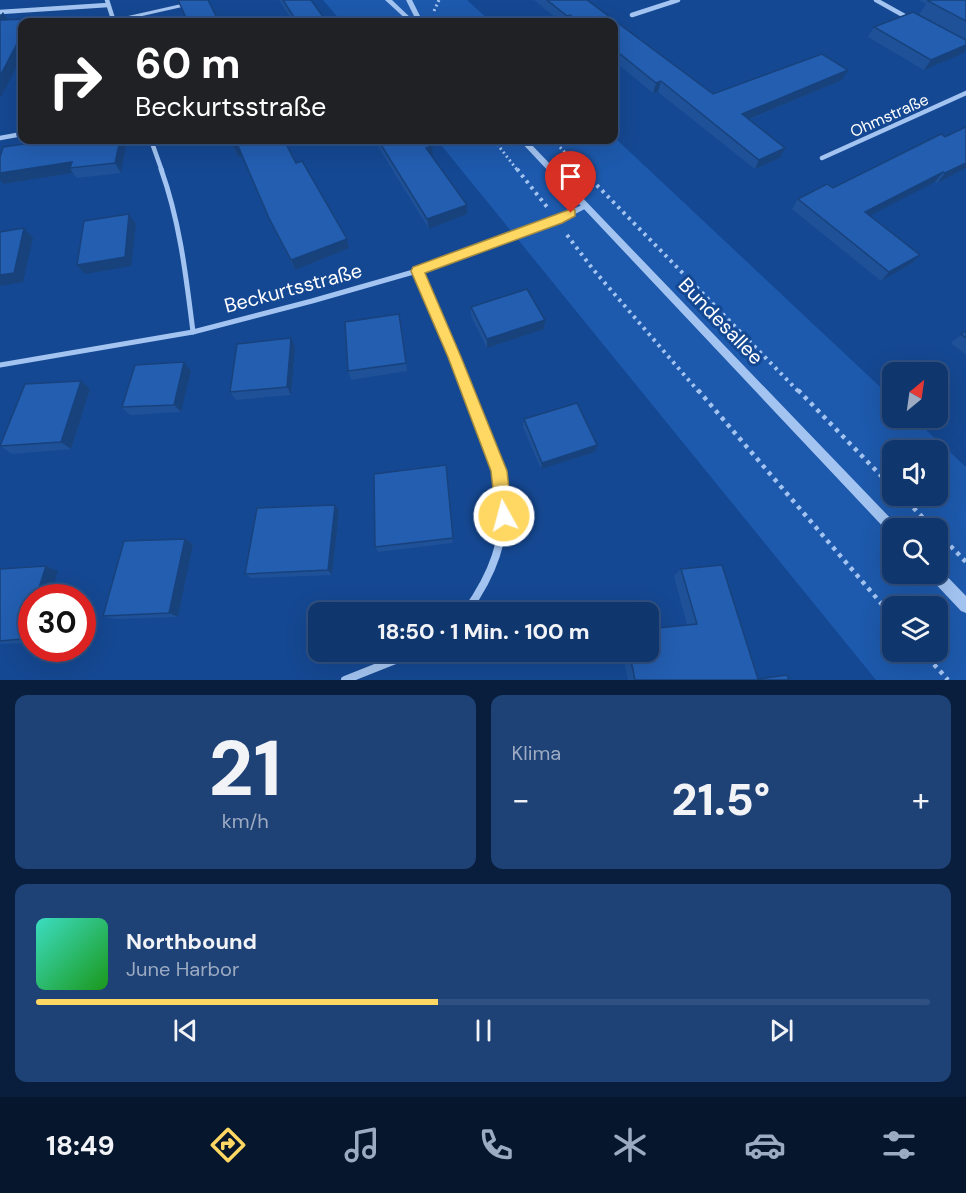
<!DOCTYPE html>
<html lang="de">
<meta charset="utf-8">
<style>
:root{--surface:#10366e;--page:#1e4176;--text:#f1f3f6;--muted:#9cabc2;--line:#305081;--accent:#ffd763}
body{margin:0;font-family:"DM Sans",sans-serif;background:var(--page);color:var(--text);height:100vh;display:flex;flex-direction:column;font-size:22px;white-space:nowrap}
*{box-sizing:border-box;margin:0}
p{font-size:20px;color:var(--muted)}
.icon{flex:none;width:33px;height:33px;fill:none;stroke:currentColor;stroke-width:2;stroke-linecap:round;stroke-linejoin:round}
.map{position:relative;height:680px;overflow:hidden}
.side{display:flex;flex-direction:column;gap:15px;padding:15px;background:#091e3c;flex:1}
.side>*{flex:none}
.hud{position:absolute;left:18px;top:18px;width:600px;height:126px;border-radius:12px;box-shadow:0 6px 24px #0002,0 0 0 2px var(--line);background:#202124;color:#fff;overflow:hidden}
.needle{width:39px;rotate:29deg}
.tools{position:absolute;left:882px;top:362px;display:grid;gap:12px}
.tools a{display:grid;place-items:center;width:66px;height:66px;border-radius:12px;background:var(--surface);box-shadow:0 6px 24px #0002,0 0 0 2px var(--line);font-size:30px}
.speed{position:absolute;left:18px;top:584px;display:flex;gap:12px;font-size:30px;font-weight:700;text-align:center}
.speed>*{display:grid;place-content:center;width:78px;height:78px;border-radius:50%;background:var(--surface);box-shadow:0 6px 24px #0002,0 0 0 2px var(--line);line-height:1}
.speed .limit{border:9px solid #d22;background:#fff;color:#111}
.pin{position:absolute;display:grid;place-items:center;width:51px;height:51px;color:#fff;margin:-62px -26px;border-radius:50% 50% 50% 0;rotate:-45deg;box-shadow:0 0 6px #0007}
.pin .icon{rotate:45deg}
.me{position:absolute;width:66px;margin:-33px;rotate:353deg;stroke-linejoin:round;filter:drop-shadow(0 0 4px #0008)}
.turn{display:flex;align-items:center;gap:21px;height:126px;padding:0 18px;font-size:27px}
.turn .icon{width:78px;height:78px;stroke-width:2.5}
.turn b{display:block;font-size:42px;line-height:51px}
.big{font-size:45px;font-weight:800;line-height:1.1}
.side .widget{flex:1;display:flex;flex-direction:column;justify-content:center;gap:9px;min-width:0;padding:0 21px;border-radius:12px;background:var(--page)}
.side .dial{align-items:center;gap:0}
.dial b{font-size:78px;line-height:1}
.song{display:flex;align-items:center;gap:18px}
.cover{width:72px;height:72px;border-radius:9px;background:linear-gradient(135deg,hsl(170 70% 55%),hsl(120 70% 35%))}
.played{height:6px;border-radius:3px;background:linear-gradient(90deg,var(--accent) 45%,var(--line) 45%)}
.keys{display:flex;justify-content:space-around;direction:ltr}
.heat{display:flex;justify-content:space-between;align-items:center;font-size:33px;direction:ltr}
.side .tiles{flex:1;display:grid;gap:15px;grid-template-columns:1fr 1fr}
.widget:last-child{grid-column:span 2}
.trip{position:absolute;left:308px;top:602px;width:351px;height:60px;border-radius:12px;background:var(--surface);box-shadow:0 6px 24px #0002,0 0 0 2px var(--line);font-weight:800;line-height:60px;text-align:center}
.tabs{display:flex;height:96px;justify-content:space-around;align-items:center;background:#06162c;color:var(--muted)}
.tabs .icon{width:42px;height:42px}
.tabs .selected{color:var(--accent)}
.tabs b{font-size:27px;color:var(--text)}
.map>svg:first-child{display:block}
</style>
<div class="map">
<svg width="966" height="680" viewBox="0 0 966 680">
<rect width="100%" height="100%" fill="#154892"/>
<g fill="#1d59ac" fill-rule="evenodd">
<path d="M323 0H467L491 22H342Z"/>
<path d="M614 137 892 398V417H912L966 467V680H876L437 140H614ZM892 450H938V495H892ZM892 528H938V573H892ZM892 606H938V651H892Z"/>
</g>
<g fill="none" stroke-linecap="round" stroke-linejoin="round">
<g stroke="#a3c4f1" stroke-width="3" stroke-dasharray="2 3" stroke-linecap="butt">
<path d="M434 11 439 0"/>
<path d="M494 140 518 171"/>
<path d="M553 140 583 171"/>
</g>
<g stroke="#a3c4f1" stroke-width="4" stroke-dasharray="3 4.5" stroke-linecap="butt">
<path d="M517 169 547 207"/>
<path d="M581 169 799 392"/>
<path d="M567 235 592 268 699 392"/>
</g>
<g stroke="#a3c4f1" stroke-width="4.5" stroke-dasharray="4 5" stroke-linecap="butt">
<path d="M698 390 892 616"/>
<path d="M798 390 892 487"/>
<path d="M901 495 933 528"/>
<path d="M938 533 966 562"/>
<path d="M922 651 948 680"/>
</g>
<path stroke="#a3c4f1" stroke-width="3" d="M113 21 184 5"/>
<g stroke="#a3c4f1" stroke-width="4.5">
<path d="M107 0 114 22"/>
<path d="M876 0 910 19"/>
<path d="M0 12 108 5"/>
<path d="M632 15 678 0"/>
<path d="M0 138 22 134"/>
<path d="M151 140 162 171"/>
<path d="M822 158 966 93"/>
</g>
<g stroke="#a3c4f1" stroke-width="5">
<path d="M161 169C180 222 186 276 193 332"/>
<path d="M417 271 468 392"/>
<path d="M0 365 193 332 312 301 417 271 558 220 585 206"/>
</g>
<g stroke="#a3c4f1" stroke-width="8">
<path d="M466 612C526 528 502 477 467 390"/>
<path d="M345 680 418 651"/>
</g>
<g fill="#a3c4f1" fill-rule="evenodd">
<path d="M385 0H392L415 22H409Z"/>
<path d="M406 0H412L423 22H417Z"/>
<path d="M519 140H527L896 524 898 528H892V534L888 532Z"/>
<path d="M938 567 966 596V613L961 611 930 578 928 573H938Z"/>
</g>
</g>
<g fill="#1e5198">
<path d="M279 0H311L327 22H293Z"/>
<path d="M534 0H587L713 94 842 80 748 120 780 158 755 169 658 92 653 93 614 61V22H561Z"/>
<path d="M918 0H966V50L964 53 924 70 868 37 874 27 919 15 926 4Z"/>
<path d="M966 127V168L937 183 935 182 869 216 920 255 911 264 881 281 792 209 798 199 833 188Z"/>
<path d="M88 140H123L126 146 121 173 77 178 73 173 3 184 0 180V157L39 142 41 145Z"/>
<path d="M230 140 296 163 349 248 295 270 273 227 243 156 238 157Z"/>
<path d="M374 140H427L433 156 432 157 467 205V214L429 229Z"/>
<path d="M471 307 545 320 544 329 487 348 471 316Z"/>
<path d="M401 323 407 371 351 380 348 371Z"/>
<path d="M966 331V355L951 343Z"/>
<path d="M295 347 291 395 236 400 230 392Z"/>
<path d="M184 362 191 371 181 412 130 415 122 407Z"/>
<path d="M90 389 71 449 12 454 0 446Z"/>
<path d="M524 419 595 452 541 469 523 427Z"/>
<path d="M446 465 453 543 378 552 375 547Z"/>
<path d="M335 505 339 511 332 575 251 578 245 574Z"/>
<path d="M185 539 193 544 178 617 114 619 103 616Z"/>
<path d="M46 566 58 571 32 597V643L0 644V569Z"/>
<path d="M681 569 758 679 789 680H628L622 651H648L687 625 674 576Z"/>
</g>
<g fill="#18427c">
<path d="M3 12 9 22 0 25V16Z"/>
<path d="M570 15 569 22H566L567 16Z"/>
<path d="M22 34V56L1 97 0 95V76Z"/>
<path d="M966 45V50L964 53 924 70 931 60Z"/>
<path d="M848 70 842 80 737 124 742 114Z"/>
<path d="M661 81 658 92 653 93 656 83Z"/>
<path d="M120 140H123L126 146 121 173 115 163Z"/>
<path d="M238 146 243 156 238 157 234 147Z"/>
<path d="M432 146 433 156 427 158 426 148Z"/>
<path d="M785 148 780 158 755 169 759 160Z"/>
<path d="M72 162 70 168 73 173 3 184 0 180V173Z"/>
<path d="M966 163V168L937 183 945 173Z"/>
<path d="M943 172 935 182 858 222 865 212Z"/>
<path d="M467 205V214L429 229 427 219Z"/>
<path d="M129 214 136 224 131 266 85 274 77 265Z"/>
<path d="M24 228 33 238 23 282 0 286V275Z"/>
<path d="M347 239 349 248 295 270 291 260Z"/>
<path d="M920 255 911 264 881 281 889 272Z"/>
<path d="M545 320 544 329 487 348V339Z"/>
<path d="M291 338 295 347 291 395 287 387Z"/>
<path d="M184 362 191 371 181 412 174 405Z"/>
<path d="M81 381 90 389 71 449 61 442Z"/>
<path d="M597 445 595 452 541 469 542 463Z"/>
<path d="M335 505 339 511 332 575 328 570Z"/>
<path d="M185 539 193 544 178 617 169 613Z"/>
<path d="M46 566 58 571 50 597H36Z"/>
<path d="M32 611V642L22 639Z"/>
</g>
<g fill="#235eb1" stroke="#18427c" stroke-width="1.5">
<path d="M178 0H208L219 22H188Z"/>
<path d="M283 0H311L327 22H297Z"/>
<path d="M547 0H587L713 94 822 54 848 70 742 114 785 148 759 160 661 81 656 83 614 49V22H580L570 15 567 16Z"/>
<path d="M931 0H966V21L928 1Z"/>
<path d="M913 12 966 40V45L931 60 874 27Z"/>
<path d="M31 19 29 22H22V34L0 76V20Z"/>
<path d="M966 127V163L945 173 943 172 865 212 920 255 889 272 798 199 827 184 833 188 941 134 945 137Z"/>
<path d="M89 140H120L115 163 70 168 72 162 0 173V157L3 147 39 142 38 145Z"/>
<path d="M230 140H284L296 163 302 161 347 239 291 260 269 218 238 146 234 147Z"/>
<path d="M378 140H427L432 146 426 148 467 205 427 219Z"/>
<path d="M129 214 125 257 77 265 84 221Z"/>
<path d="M24 228 14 273 0 275V232Z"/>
<path d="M527 289 545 320 487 339 471 307Z"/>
<path d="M399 314 406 363 348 371 345 322Z"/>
<path d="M966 331V338L961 334Z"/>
<path d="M291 338 287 387 230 392 237 344Z"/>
<path d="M184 362 174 405 122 407 135 365Z"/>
<path d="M81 381 61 442 0 446 25 384Z"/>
<path d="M577 403 597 445 542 463 524 419Z"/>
<path d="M446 465 453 538 375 547 374 474Z"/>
<path d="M335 505 328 570 245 574 257 508Z"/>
<path d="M185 539 169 613 103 616 124 541Z"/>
<path d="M722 565 758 679 787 675 789 680H635L629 651H648V629L697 624 681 569Z"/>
<path d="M46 566 36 597H32V611L22 639 0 641V569Z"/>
</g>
<path fill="#ffd763" stroke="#a68c40" stroke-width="1.5" d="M571 209 575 210V216L562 223 425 273 461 357 507 471 512 516 510 522 504 525 498 522 496 516 491 471 448 357 411 271 413 267Z"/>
<g text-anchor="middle" stroke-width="6" stroke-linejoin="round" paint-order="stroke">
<g font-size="16" fill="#fff" stroke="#154892">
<text transform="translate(889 115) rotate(-24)" y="6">Ohmstraße</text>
</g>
<g font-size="20" fill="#fff" stroke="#154892">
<text transform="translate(293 288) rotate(-15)" y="7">Beckurtsstraße</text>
<text transform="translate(721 321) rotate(46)" y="7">Bundesallee</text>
</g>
</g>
</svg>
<div class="tools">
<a><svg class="needle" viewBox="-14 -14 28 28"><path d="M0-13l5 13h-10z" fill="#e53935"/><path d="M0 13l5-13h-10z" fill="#9cabc2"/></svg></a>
<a><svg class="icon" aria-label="sound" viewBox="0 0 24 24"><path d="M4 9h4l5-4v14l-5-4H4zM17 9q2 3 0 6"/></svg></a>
<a><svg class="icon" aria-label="search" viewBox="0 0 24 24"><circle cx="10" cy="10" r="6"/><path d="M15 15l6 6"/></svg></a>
<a><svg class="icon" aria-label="layers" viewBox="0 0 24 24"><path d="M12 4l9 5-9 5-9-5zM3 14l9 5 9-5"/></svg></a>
</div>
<div class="speed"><div class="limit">30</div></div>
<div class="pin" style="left:571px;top:213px;background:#d93025"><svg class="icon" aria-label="arrive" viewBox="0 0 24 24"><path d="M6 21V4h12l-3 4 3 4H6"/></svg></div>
<svg class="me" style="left:504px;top:516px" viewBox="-20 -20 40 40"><circle r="17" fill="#ffd763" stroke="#fff" stroke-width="3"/><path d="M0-11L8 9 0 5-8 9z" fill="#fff"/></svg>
<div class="trip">18:50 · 1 Min. · 100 m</div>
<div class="hud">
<div class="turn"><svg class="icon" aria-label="right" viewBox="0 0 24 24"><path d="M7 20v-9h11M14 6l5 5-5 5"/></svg><div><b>60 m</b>Beckurtsstraße</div></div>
</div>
</div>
<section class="side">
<div class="tiles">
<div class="widget dial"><b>21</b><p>km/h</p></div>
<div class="widget"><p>Klima</p>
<div class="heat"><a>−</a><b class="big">21.5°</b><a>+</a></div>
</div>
<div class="widget">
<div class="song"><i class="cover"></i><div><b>Northbound</b><p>June Harbor</p></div></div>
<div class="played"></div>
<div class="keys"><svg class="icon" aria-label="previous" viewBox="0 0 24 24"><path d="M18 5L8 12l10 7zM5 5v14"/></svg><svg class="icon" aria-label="pause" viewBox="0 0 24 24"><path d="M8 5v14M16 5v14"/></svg><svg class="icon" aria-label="next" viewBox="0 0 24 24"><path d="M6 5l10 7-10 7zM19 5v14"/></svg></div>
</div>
</div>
</section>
<nav class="tabs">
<b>18:49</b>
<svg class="icon selected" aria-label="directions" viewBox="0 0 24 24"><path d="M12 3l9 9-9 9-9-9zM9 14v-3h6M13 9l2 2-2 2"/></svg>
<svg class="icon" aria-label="music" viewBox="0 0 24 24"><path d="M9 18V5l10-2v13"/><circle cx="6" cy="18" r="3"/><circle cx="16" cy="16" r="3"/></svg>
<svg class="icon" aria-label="phone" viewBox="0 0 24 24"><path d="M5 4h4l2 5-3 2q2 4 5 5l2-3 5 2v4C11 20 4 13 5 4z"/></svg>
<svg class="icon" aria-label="climate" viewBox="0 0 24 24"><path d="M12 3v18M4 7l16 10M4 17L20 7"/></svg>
<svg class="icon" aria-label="car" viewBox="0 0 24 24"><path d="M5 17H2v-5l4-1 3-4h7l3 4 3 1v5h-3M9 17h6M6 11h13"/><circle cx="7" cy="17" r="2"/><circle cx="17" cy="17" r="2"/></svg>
<svg class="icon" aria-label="filters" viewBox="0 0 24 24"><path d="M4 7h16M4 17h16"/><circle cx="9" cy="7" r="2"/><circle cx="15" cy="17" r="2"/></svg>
</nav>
